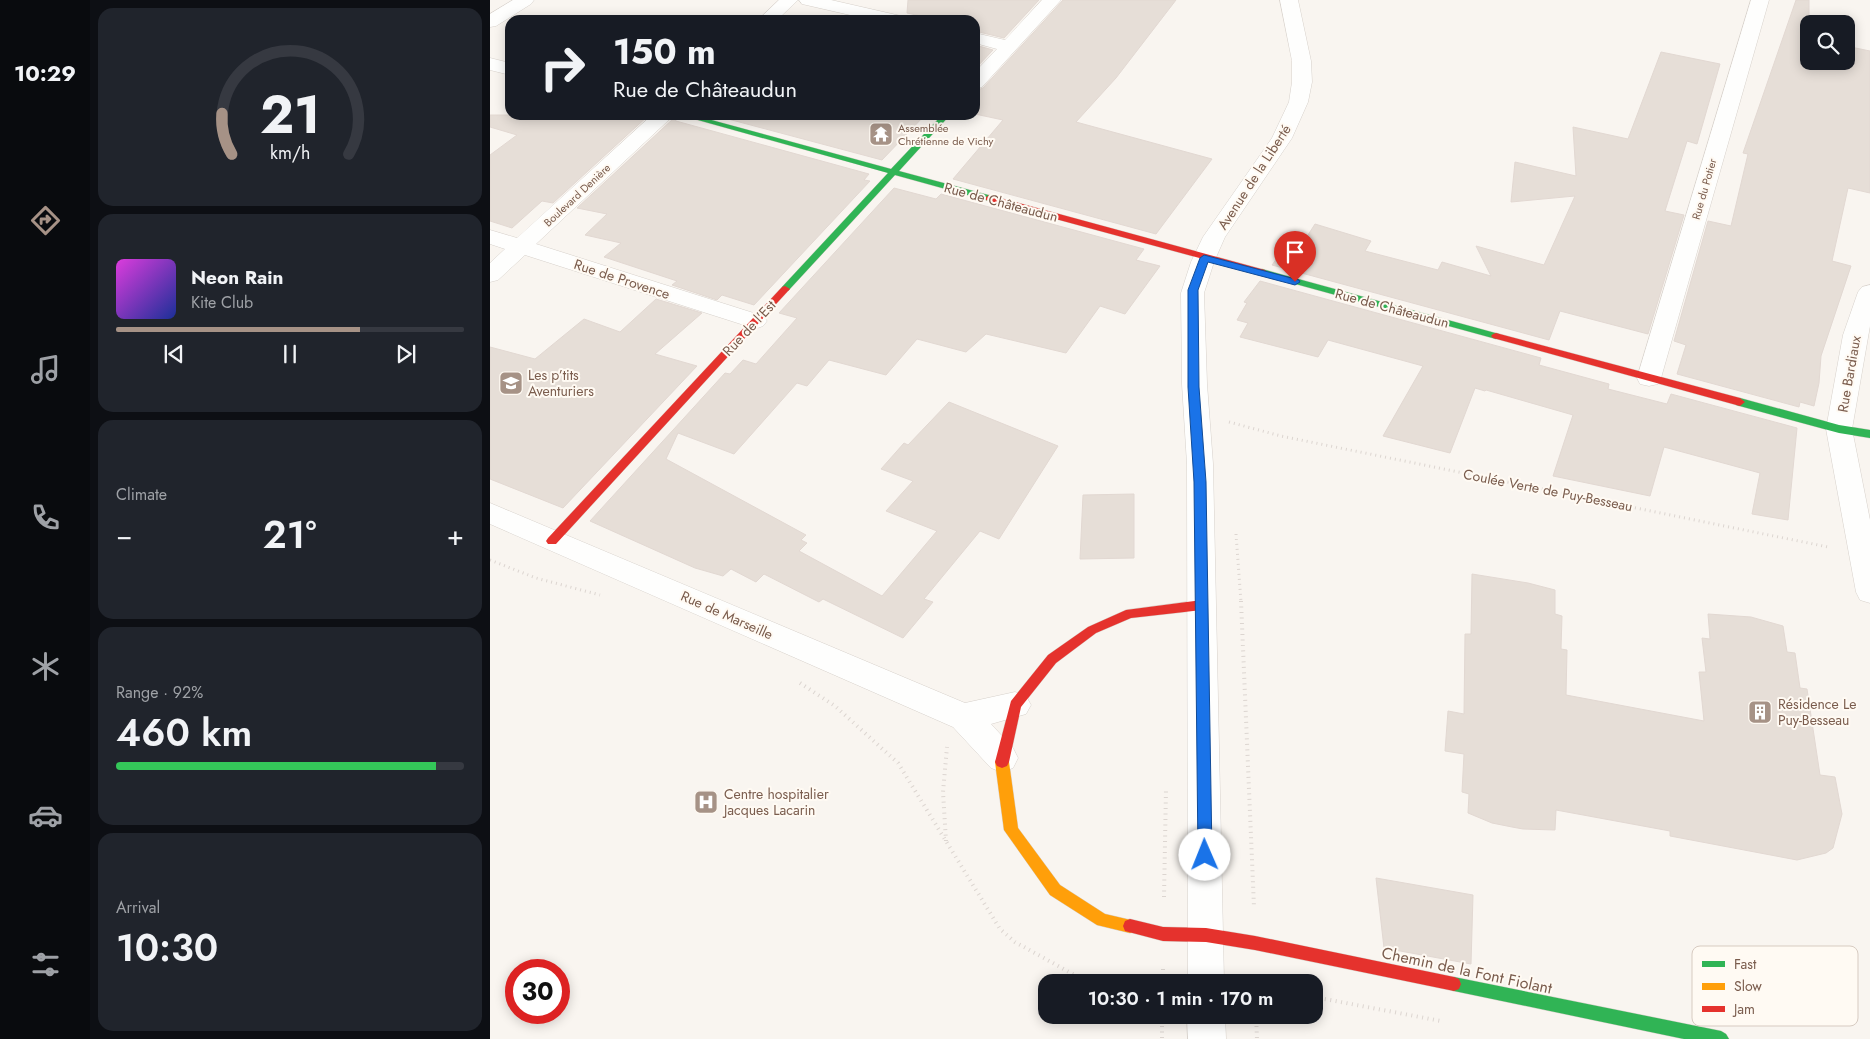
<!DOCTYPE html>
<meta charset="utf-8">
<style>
:root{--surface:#171b24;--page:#20242c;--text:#f1f3f6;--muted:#9ea1a6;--line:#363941;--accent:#a69286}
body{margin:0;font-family:Jost,sans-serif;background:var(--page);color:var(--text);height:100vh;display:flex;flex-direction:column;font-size:19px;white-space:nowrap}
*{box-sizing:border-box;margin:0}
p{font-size:16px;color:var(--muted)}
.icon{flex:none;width:28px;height:28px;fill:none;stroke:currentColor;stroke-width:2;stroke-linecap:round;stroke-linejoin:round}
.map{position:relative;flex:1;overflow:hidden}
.side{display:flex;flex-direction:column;gap:8px;padding:8px;background:#0d0f14;width:400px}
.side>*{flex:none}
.banner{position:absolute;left:15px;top:15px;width:475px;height:105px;border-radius:15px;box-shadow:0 2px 12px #0003;background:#171b24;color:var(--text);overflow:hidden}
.tools{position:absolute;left:1310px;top:15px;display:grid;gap:10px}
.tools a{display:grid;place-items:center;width:55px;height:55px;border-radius:10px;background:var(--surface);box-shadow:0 2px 12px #0003;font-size:25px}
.speed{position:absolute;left:15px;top:959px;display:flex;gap:10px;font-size:25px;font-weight:700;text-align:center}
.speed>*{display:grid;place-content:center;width:65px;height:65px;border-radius:50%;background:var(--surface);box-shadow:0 2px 12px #0003;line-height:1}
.speed .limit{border:8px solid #d22;background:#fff;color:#111}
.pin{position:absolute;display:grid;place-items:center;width:42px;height:42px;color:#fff;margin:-51px -21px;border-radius:50% 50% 50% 0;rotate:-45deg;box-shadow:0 0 5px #0007}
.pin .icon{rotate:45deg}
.me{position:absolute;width:55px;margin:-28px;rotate:359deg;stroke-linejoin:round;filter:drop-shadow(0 0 4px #0008)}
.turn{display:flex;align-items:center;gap:18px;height:105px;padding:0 25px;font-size:22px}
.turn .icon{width:65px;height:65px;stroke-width:2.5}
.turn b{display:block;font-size:35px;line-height:42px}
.big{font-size:38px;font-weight:600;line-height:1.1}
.side .widget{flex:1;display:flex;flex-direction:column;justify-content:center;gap:8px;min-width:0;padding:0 18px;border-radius:15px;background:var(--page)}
.side .dial{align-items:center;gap:0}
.dial svg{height:130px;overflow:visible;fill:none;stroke:var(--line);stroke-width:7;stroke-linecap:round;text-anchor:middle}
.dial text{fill:var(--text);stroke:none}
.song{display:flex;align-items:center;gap:15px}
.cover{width:60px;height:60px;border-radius:8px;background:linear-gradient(135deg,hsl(300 70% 55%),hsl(230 70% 35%))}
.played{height:5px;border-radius:2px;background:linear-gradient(90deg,var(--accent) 70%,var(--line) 70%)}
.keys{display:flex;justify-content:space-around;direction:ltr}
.heat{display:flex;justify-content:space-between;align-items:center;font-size:28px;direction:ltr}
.charge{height:8px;border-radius:4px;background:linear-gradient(90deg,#34c759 92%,var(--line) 0)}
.trip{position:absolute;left:548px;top:974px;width:285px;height:50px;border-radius:15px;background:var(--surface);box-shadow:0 2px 12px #0003;font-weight:600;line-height:50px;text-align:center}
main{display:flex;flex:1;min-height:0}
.menu{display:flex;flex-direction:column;width:90px;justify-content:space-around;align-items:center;background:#090b0e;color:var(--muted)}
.menu .icon{width:35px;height:35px}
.menu .on{color:var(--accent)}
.menu b{font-size:22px;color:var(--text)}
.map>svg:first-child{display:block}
</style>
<main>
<nav class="menu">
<b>10:29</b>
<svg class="icon on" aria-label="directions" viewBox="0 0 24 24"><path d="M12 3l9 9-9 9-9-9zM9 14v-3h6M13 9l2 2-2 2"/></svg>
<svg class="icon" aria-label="music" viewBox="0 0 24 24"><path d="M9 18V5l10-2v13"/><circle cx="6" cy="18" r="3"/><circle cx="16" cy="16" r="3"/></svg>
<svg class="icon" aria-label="phone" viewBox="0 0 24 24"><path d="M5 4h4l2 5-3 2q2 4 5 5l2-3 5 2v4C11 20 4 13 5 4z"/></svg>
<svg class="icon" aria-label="climate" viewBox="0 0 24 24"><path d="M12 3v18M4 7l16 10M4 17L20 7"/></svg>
<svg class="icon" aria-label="car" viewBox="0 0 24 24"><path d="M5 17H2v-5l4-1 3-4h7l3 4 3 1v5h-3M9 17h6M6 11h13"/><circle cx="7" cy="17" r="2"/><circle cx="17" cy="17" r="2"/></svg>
<svg class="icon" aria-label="filters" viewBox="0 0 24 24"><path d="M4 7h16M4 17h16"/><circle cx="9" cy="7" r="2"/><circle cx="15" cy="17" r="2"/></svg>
</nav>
<section class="side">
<div class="widget dial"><svg viewBox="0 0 100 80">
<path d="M14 69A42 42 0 1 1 86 69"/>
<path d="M14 69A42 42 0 0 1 8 44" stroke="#a69286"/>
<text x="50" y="56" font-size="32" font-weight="700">21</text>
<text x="50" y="72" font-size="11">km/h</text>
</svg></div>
<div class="widget">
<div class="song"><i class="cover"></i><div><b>Neon Rain</b><p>Kite Club</p></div></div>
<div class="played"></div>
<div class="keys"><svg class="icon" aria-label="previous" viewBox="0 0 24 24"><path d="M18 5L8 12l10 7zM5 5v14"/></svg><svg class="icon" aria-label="pause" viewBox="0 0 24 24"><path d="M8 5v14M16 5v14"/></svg><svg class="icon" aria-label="next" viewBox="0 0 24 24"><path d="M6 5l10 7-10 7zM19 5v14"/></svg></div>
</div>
<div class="widget"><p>Climate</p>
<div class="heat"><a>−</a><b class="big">21°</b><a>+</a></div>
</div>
<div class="widget"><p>Range · 92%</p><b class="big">460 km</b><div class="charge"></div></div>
<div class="widget"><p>Arrival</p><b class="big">10:30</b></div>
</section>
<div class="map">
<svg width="1380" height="1039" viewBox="0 0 1380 1039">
<rect width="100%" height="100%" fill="#f9f5f0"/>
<g fill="#e6ded7" stroke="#e2d8d2">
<path d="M418 0H549L514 38 485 31V20H449L417 13Z"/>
<path d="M573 0H686L626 78 586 122 722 159 666 234 463 179 513 120 485 114V91L493 88Z"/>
<path d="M1306 0H1319V61H1356V46L1380 51V193L1358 188 1342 261 1361 266 1331 356 1329 383 1324 406 1310 402 1309 407 1187 374 1196 345 1184 341 1218 221 1241 226 1258 154 1253 153Z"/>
<path d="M485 45 503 50 485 69Z"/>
<path d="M1171 52 1230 64 1207 144 1197 141 1175 211 1194 215 1158 334 1070 311 1059 340 782 265 796 246 809 249 825 224 881 241 875 251 948 270 952 262 1001 276 986 246 1054 265 1085 196 1021 202 1025 162 1086 176 1083 127 1138 139Z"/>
<path d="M0 115H159L63 203 52 201 22 228 0 221V155L27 135 0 127Z"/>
<path d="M223 115H435L392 160Z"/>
<path d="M184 118 186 121 379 174 374 180 380 181 264 305 232 295 227 300 182 285 187 281 114 257 131 243 95 235 117 214 87 208Z"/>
<path d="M404 188 446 199 451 194 654 249 646 260 670 266 635 314 610 306 576 353 496 334 476 352 427 339 396 375 339 360 317 386 307 383 244 454 188 433 176 459 316 535 311 540 317 543 309 551 392 596 447 531 396 511 423 481 391 469 414 443 418 445 459 402 568 446 509 539 490 531 434 599 443 602 413 638 333 599 329 602 274 574 266 582 241 569 233 576 205 568 100 521 235 373 240 374 253 360 266 364 307 318 289 313Z"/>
<path d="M770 281 1051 358 1049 365 1119 384 1118 389 1177 404 1181 394 1307 428 1298 520 1262 514 1270 473 1174 447 1160 496 1063 476 1083 415 996 390 995 391 985 388 960 453 893 436 933 366 838 340 828 357 750 337 758 323 747 320 757 303 754 302Z"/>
<path d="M166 299 212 313 165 354 207 366 73 508 0 479V347L45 359 94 319 130 332Z"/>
<path d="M644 494V558L590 559 593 495Z"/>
<path d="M982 574 1038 583 1065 590V614L1072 616 1071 649 1077 650 1076 695 1214 721 1209 672H1216L1212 638 1220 639 1218 614 1261 617 1293 626 1297 652 1305 653 1310 688 1317 689 1330 775 1345 777 1352 814 1343 848 1336 853 1307 860 1180 836V831L1066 810 1065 830 1033 829 1022 827 1002 823 978 813 979 794 972 792 974 754 955 751 958 711 974 714 975 634H981Z"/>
<path d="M886 878 983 895 981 964 894 948Z"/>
</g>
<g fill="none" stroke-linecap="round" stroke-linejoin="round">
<g stroke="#d7d1cb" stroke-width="1">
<g id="street">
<path d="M23 0H44L41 4 6 26 0 27V14Z"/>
<path d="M289 0H308L287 20H268Z"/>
<path d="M309 0H341L411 16 414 20H382L312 4Z"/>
<path d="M552 0H571L492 87 485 89V72L507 49 485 43V33L515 40Z"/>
<path d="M790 0H808L821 61 822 82 818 102 802 138 735 237 724 262 714 293 717 384 723 464 734 982H698L697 464 692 384 691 293 701 262 713 237 782 138 799 102 802 82V61Z"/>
<path d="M1261 0H1279L1171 378 1168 384 1159 386 1150 384 1147 378Z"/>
<path d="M0 58 20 63V75L0 70Z"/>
<path d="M162 115H184L46 244 273 316 277 321 273 326 265 329 257 326 35 255 8 280 0 282V263L15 249 0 244V230L27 238Z"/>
<path d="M1380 285V326L1362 429 1380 520V603L1370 600 1366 592 1336 429 1353 335 1368 292 1372 287Z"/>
<path d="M0 503 475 703 525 692 536 696 541 705 536 714 501 724 523 748 528 758 523 768 512 772 501 768 463 727 0 524Z"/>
<path d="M697 1015H735L736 1039H698Z"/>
</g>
</g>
<g stroke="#d9d2cb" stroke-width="1">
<g id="fast">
<path d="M190 115H203L401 169 452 115H460L409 171 502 196 503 198 499 201 405 175 298 291H292V287L398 173Z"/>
<path d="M772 269 1009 334 1011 336 1006 339 769 274 767 272Z"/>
<path d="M1250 398 1349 425 1380 430V438L1349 433 1246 405 1245 402Z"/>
<path d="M964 977 1231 1031 1236 1034 1239 1039H1194L964 991 959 989 957 984 959 979Z"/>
</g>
</g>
<g stroke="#d9d2cb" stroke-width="1">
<path id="slow" d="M512 756 517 758 519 762 528 828 570 885 615 914 645 921 647 926 645 931 640 933 607 925 560 895 514 830 505 762 507 758Z"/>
</g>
<g stroke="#d9d2cb" stroke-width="1">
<g id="jam">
<path d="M499 195 775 270 777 272 772 275 496 200 495 198Z"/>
<path d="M295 286 300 289 298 291 66 544H58L56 541 58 538 292 287Z"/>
<path d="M1006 333 1250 398 1255 402 1250 406 1003 338 1001 336 1003 334Z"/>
<path d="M712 600 716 602 718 605 716 608 712 610 641 618 606 633 566 663 531 707 519 762 517 766 512 768 507 766 505 762 521 701 558 655 598 627 636 610Z"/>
<path d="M640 919 673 927 716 928 765 936 964 977 969 979 971 984 969 989 964 991 765 950 716 942 673 941 635 931 633 926 635 921Z"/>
</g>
</g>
<g stroke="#dcd5d0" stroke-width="3" stroke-dasharray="1 4" stroke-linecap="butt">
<path d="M739 422 791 436 1338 547"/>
<path d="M746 534 751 602"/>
<path d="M0 560 46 578 110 595"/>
</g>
<g stroke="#dcd5d0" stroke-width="4" stroke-dasharray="1 4.5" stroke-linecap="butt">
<path d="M751 601 764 907"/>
<path d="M310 683 345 706 408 763 510 929 525 942 597 982"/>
<path d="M456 841 453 792 457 747"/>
<path d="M674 897 676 789"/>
<path d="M673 969V982"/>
<path d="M824 997 951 1021"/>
<path d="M664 1015 678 1019"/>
<path d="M672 1015V1039"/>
<path d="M766 1015 767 1039"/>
</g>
<use href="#street" fill="#fefefd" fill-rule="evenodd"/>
<use href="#fast" fill="#30b455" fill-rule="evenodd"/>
<use href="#slow" fill="#ff9f0a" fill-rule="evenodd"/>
<use href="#jam" fill="#e5322d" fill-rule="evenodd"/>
</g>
<path fill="#1a73e8" stroke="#114b97" d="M714 255 809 280 810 282 805 285 718 262 708 290 709 387 716 482 722 855 720 860 715 862 710 860 708 855 704 482 698 387V290L710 258Z"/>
<defs>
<g id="temple-square" transform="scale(1.25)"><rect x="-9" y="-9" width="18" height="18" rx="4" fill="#a69286" stroke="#fffaf3"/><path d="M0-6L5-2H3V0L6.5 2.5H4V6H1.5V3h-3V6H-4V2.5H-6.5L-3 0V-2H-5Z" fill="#fff"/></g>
<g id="school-square" transform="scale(1.25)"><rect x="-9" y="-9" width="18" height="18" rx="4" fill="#a69286" stroke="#fffaf3"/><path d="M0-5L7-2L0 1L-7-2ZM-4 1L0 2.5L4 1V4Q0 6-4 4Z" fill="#fff"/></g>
<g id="building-square" transform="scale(1.25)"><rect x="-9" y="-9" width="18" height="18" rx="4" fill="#a69286" stroke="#fffaf3"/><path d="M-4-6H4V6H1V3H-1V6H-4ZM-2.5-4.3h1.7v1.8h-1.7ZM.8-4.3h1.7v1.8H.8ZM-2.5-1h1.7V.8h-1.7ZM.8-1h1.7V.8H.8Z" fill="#fff"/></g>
<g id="hospital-square" transform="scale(1.25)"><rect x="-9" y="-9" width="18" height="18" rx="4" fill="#a69286" stroke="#fffaf3"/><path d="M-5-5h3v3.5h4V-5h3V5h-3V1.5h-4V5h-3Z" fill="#fff"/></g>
</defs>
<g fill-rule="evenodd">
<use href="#temple-square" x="391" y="134"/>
<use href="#school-square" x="21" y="383"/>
<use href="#building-square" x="1270" y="712"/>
<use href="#hospital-square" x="216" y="802"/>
</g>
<g text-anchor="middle" stroke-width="4" stroke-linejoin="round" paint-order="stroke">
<g font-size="11" fill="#7a5c4d" stroke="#fffaf3" text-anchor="start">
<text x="408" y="132">Assemblée<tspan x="408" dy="13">Chrétienne de Vichy</tspan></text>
</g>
<g font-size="11" fill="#7a5c4d" stroke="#fffaf3">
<text transform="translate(1214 189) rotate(-74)" y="4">Rue du Potier</text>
<text transform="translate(87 195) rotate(-43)" y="4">Boulevard Denière</text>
</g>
<g font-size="14" fill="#7a5c4d" stroke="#fffaf3">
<text transform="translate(764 177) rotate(-57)" y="5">Avenue de la Liberté</text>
<text transform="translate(511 202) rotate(15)" y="5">Rue de Châteaudun</text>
<text transform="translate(132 279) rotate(18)" y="5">Rue de Provence</text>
<text transform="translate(902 308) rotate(15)" y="5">Rue de Châteaudun</text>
<text transform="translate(259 328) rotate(-47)" y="5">Rue de l'Est</text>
<text transform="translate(1359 374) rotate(-80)" y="5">Rue Bardiaux</text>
<text transform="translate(1058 490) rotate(11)" y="5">Coulée Verte de Puy-Besseau</text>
<text transform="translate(237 615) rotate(24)" y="5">Rue de Marseille</text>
</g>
<g font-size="14" fill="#7a5c4d" stroke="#fffaf3" text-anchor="start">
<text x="38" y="380">Les p’tits<tspan x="38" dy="16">Aventuriers</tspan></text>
<text x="1288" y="709">Résidence Le<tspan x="1288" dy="16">Puy-Besseau</tspan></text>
<text x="234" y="799">Centre hospitalier<tspan x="234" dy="16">Jacques Lacarin</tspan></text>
</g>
<g font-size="16" fill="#7a5c4d" stroke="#fffaf3">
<text transform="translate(977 970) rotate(12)" y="6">Chemin de la Font Fiolant</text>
</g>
</g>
<rect x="1202" y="946" width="166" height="80" rx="8" fill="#fffaf3" stroke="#d7cbc1" stroke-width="1"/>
<rect x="1212" y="961" width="23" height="6" fill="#30b455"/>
<rect x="1212" y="983" width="23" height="7" fill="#ff9f0a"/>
<rect x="1212" y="1006" width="23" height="6" fill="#e5322d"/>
<g font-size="14" fill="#7a5c4d">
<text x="1244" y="969">Fast</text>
<text x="1244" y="991">Slow</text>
<text x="1244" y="1014">Jam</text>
</g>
</svg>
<div class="tools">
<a><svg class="icon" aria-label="search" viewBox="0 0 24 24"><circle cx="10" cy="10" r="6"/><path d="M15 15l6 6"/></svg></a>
</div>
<div class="speed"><div class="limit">30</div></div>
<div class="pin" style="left:805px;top:282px;background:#d93025"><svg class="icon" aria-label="arrive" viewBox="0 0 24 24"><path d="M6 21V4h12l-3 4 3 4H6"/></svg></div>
<svg class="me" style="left:715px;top:855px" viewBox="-20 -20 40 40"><circle r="19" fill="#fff"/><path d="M0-13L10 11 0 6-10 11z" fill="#1a73e8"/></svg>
<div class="trip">10:30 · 1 min · 170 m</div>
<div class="banner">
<div class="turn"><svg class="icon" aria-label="right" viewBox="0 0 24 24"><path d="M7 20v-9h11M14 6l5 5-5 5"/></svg><div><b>150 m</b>Rue de Châteaudun</div></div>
</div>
</div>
</main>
